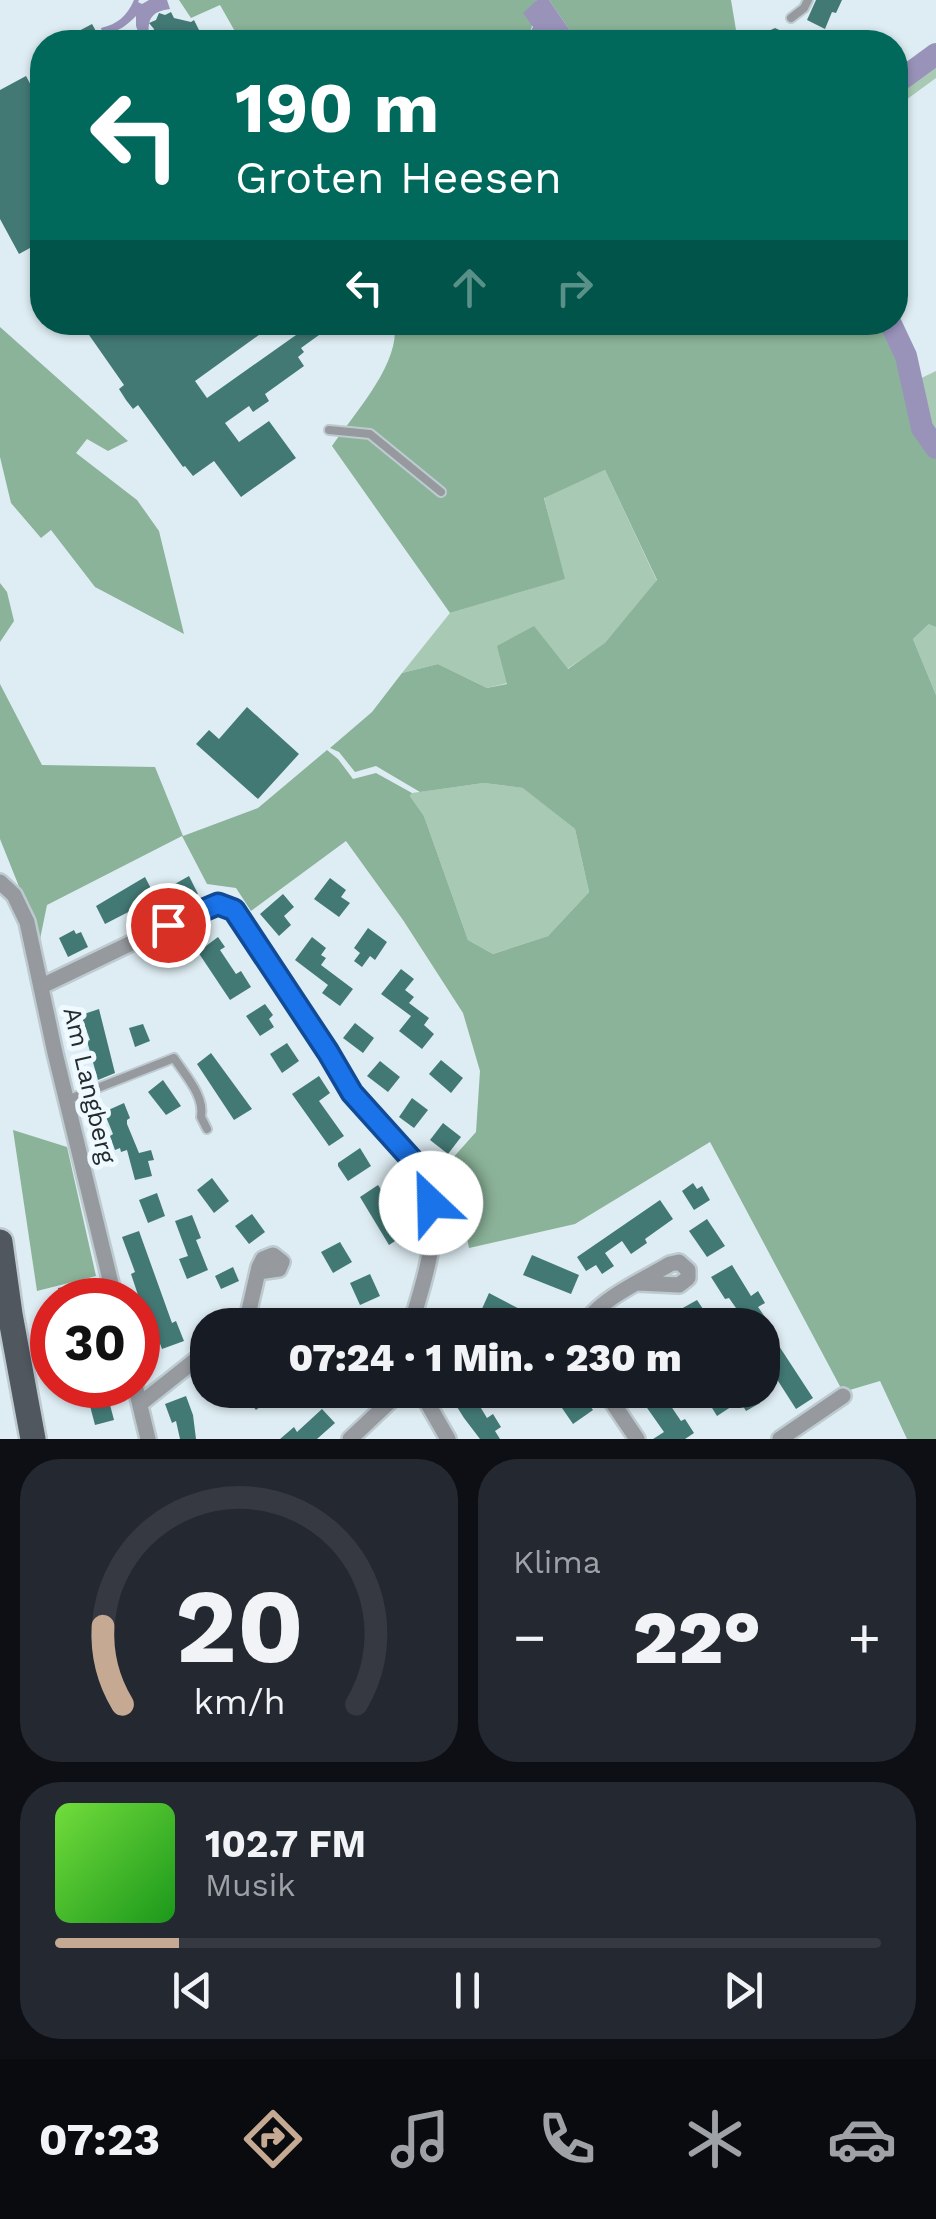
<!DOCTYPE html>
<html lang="de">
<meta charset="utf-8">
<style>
:root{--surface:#171b24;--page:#242831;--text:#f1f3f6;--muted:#9ea1a6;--line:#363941;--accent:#c5a993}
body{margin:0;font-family:"Work Sans",sans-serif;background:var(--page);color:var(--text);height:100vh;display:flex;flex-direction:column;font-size:38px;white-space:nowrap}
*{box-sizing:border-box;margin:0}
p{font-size:32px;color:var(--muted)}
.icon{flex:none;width:55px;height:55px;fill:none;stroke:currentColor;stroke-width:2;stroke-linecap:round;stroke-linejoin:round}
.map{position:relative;height:1439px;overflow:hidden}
.drawer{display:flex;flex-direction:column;gap:20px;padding:20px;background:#0d0f14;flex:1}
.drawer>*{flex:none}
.banner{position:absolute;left:30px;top:30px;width:878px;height:305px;border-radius:40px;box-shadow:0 2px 8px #0004;background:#00695c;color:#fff;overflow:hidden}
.speed{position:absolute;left:30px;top:1278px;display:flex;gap:20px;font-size:50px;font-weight:700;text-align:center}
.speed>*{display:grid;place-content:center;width:130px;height:130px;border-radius:50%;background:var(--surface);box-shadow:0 2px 8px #0004;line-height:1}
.speed .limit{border:15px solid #d22;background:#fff;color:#111}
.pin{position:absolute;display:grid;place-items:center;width:85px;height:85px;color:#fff;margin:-42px;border:5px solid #fff;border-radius:50%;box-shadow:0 2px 10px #0007}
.me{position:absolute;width:110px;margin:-55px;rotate:336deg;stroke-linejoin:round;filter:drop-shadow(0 0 8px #0008)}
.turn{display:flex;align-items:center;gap:35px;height:210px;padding:0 40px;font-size:45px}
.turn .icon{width:130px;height:130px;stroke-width:2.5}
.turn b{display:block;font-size:70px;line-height:85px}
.lanes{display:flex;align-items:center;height:95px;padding:0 40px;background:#0003;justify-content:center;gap:50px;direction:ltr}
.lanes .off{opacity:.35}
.big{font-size:75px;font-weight:800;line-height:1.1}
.drawer .card{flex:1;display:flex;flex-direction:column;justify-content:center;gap:15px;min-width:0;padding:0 35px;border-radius:40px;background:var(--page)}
.drawer .dial{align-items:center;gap:0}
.dial svg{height:260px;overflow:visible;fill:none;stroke:var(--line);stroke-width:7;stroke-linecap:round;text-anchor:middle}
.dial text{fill:var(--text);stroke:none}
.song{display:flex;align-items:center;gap:30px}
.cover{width:120px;height:120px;border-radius:15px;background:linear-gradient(135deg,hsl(100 70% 55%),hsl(120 70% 35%))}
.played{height:10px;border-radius:5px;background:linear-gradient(90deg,var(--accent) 15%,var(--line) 15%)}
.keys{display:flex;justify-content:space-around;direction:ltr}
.heat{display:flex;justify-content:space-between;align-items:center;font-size:55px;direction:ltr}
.drawer .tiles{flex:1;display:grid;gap:20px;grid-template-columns:1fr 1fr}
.card:last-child{grid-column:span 2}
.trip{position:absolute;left:190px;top:1308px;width:590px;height:100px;border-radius:40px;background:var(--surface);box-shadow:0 2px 8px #0004;font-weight:800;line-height:100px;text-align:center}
.dock{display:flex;height:160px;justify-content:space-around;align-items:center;background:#090b0e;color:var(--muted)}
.dock .icon{width:70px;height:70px}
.dock .current{color:var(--accent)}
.dock b{font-size:45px;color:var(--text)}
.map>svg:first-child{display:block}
</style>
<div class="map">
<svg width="936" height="1439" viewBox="0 0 936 1439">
<rect width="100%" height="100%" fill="#deedf3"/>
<g fill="#a8c9b3">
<path d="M936 43V78L895 108V77Z"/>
<path d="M936 371V446L923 428 913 382Z"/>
<path d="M605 470 657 581 605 644 567 669 487 688 438 664 402 673 450 613 564 579 544 497Z"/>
<path d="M930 623 936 627V695L913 639Z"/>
<path d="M484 783 524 788 575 829 589 892 548 936 493 954 468 940 424 816 410 796 412 793Z"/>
</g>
<g fill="#8bb399">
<path d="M179 0H537C529 11 536 23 529 34L518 35 494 42H241L220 5 191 18Z"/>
<path d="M549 0H731L738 42H578Z"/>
<path d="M394 323H892L907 356 923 428 936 446V627L929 624 913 639 936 695V1439H907L880 1381 843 1392 710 1142 575 1224 469 1248 451 1160 476 1132 480 1071 463 1013 403 920 346 841 251 911 236 888 207 884 182 836 47 905 38 949 24 899 0 839V684L42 765 155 767 183 836 258 808 327 750 338 759 353 779 376 773 412 793 410 796 424 816 468 940 493 954 548 936 589 892 575 829 523 788 484 783 420 792 376 766 355 772 339 752 330 748 372 712 402 673 438 664 487 688 507 684 497 646 534 626 568 669 605 643 657 580 605 470 544 498 565 579 450 613 332 446C353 415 402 362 394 323Z"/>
<path d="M0 327 128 441 108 451 87 439 76 453 137 500 159 531 184 634 95 587 51 530 41 538 11 503 0 457Z"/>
<path d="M0 583 7 592 14 621 0 642Z"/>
<path d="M13 1130 67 1147 96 1276 37 1291Z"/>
</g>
<g fill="#9993ba">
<path d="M134 0H139L138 2 142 4 149 0H167L170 9C153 11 147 18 149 35L145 39 140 37 136 26V16C127 25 119 31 106 35L105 32H102L101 28C118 24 127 16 134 0Z"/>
<path d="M537 0H549L578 42H494L502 32C512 30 518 35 529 34L533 27 523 13Z"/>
</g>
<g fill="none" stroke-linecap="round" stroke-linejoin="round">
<g stroke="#9993ba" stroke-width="22">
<path d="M895 84 936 54"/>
<path d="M890 322 906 356 922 428 936 448"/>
</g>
</g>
<g fill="#437975">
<path d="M816 0H842L836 13 832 12 825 29 807 20Z"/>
<path d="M171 12 174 18 191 22 194 20 205 42H161L158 38 152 36 154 29 149 23 156 20 159 13 165 15Z"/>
<path d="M92 24 102 42H58Z"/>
<path d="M775 28 786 33 792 42H761L764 33Z"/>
<path d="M26 76 33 89 42 84V272L30 248 19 254 0 219V90Z"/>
<path d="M80 322H277L195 381 207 398 306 328 302 322H337L301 348 304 352 298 357 304 366 265 394 269 401 253 412 249 406 225 423 239 442 269 421 296 458 241 497 214 461 193 476 185 466 183 467 138 405 133 409 126 400 119 389 124 385Z"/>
<path d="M247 707 299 754 258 799 196 744 209 730 219 739Z"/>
<path d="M189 876 198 894 183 902 173 885Z"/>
<path d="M145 877 158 902 142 910 140 906 105 924 96 906Z"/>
<path d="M330 878 346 890 341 897 350 903 339 917 314 899Z"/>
<path d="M283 894 294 907 284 916 291 925 279 936 260 914Z"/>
<path d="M368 928 387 942 375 960 370 956 362 967 354 961 360 953 354 948Z"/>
<path d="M74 930 76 934 81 932 88 947 68 957 59 938Z"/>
<path d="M218 937 225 947 220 950 236 974 241 971 251 987 230 1000 198 952Z"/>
<path d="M312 937 326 948 321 955 326 958 321 965 353 989 340 1006 322 993 328 985 295 960Z"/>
<path d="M401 969 414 979 405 990 414 997 409 1003 429 1018 424 1025 434 1034 422 1049 399 1031 411 1016 381 994Z"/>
<path d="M265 1004 273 1015 269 1019 274 1027 260 1036 246 1016Z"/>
<path d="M99 1009 115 1073 98 1080 87 1041 90 1040 81 1015Z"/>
<path d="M355 1023 374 1038 363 1053 343 1038Z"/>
<path d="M143 1024 150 1041 135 1047 129 1028Z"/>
<path d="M287 1043 299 1061 282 1073 270 1054Z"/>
<path d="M211 1053 252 1109 234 1120 197 1064Z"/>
<path d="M441 1060 463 1078 451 1093 429 1074Z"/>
<path d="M380 1061 400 1077 388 1092 367 1076Z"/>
<path d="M319 1076 330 1093 319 1101 344 1136 329 1146 292 1094Z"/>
<path d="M163 1080 181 1106 166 1115 148 1092Z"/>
<path d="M412 1098 428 1110 414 1128 399 1117Z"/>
<path d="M124 1103 130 1118 127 1120V1124L139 1153 151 1150 154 1160 148 1161 152 1176 135 1180 127 1150 121 1152 120 1148 115 1150 110 1136 113 1134 104 1112Z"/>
<path d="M443 1123 461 1137 448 1154 430 1140Z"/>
<path d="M360 1148 371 1166 348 1181 338 1166V1163Z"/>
<path d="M212 1178 229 1201 214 1213 197 1190Z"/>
<path d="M693 1183 697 1189 702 1186 710 1200 694 1210 682 1191Z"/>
<path d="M378 1185 409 1232 389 1245 360 1197Z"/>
<path d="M157 1193 165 1216 148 1223 139 1200Z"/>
<path d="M660 1200 673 1219 645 1239 647 1243 631 1254 622 1241 605 1253 614 1266 602 1274 596 1265 586 1271 577 1257Z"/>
<path d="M252 1214 265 1232 249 1244 235 1226Z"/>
<path d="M192 1215 201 1238 196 1240 208 1270 187 1279 179 1259 188 1256 175 1221Z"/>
<path d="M707 1219 725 1246 707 1257 689 1231Z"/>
<path d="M139 1231 172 1323 176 1321 184 1341 162 1349 151 1320 147 1322 131 1274 135 1272 122 1237Z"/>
<path d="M340 1242 352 1262 333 1273 321 1252Z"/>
<path d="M532 1255 579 1275 571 1294 523 1275Z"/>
<path d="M732 1265 751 1296 758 1291 765 1303 758 1307 765 1317 762 1320 813 1398 796 1409 762 1356V1325H732L743 1318 729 1298 725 1299 711 1277Z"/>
<path d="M233 1267 239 1281 221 1289 215 1276Z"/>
<path d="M370 1274 380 1296 360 1305 350 1283Z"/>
<path d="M75 1285 76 1289 87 1287 88 1297 77 1300H60L58 1288Z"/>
<path d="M489 1293 531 1315 526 1325H511L497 1318 494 1325 477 1320Z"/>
<path d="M697 1300 711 1321 704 1325H664L683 1313 681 1309Z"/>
<path d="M622 1311 631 1325H600Z"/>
<path d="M239 1390H267L272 1397 256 1410Z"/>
<path d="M335 1390H372L352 1408Z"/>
<path d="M467 1390H470L487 1418 493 1414 501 1427 495 1431 500 1439H480L464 1418 452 1399Z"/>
<path d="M640 1390H660L681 1421 685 1419 694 1433 685 1439H653L664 1432 645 1405 649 1403Z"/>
<path d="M701 1390H721L725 1396 734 1390H756L753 1392 760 1403 746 1411 740 1401 717 1416Z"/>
<path d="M582 1394 593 1410 573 1424 562 1408Z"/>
<path d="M186 1396 193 1415 196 1439H180L176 1421 172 1423 165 1404Z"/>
<path d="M109 1401 114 1420 95 1425 90 1406Z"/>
<path d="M322 1409 335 1423 317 1439H280L294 1427 297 1432Z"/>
</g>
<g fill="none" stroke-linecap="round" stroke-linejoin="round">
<g stroke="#bdcad0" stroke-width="12">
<g id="lane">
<path d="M791 18 804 8 808 0"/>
<path d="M329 430 370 434 441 492"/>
<path d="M67 1100 174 1058C185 1075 205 1096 201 1117L207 1129"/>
</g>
</g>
<g stroke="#bdcad0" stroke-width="20">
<g id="street">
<path d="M0 882 14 895 27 922 55 1053 115 1300"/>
<path d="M42 986 198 911 218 905 234 910C273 969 311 1030 350 1089 376 1129 423 1155 431 1206 437 1247 422 1286 411 1325"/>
<path d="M239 1325 247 1319 259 1267 263 1259 273 1255 282 1262 279 1269 258 1272"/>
<path d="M585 1325C597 1300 645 1279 670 1264L679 1262 688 1270V1278L679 1285 638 1283"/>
<path d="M135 1385 148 1439"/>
<path d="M420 1390 448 1439"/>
<path d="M604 1390 637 1439"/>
<path d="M140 1404 208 1350"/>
<path d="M350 1439 402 1390"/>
<path d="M780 1439 843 1396"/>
</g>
</g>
<g stroke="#bdcad0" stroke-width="30">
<path id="primary" d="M0 1242 10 1314 33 1439"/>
</g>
<use href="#lane" stroke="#96999e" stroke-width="8"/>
<use href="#street" stroke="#96999e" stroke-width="15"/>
<use href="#primary" stroke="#51575f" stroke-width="25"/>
</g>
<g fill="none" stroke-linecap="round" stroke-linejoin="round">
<g stroke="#114b97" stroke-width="25">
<path id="route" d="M168 925 218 904 234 910 328 1052 352 1093 415 1163 431 1203"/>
</g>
<use href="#route" stroke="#1a73e8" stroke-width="18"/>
</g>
<g text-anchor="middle" stroke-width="10" stroke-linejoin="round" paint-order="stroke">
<g font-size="25" fill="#262c2e" stroke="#eefaff">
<text transform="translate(90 1085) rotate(77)" y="9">Am Langberg</text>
</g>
</g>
</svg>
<div class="speed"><div class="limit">30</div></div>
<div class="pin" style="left:168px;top:925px;background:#d93025"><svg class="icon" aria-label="arrive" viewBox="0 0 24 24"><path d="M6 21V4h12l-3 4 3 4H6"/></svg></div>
<svg class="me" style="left:431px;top:1203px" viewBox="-20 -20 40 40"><circle r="19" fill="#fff"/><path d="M0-13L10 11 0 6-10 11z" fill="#1a73e8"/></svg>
<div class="trip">07:24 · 1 Min. · 230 m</div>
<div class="banner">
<div class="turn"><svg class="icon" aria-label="left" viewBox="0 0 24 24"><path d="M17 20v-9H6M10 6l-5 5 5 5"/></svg><div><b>190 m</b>Groten Heesen</div></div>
<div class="lanes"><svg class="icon" aria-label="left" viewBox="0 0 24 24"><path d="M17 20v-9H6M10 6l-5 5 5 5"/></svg><svg class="icon off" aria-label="ahead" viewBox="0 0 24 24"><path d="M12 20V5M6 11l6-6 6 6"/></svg><svg class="icon off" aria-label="right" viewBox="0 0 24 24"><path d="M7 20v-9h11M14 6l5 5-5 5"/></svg></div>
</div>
</div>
<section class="drawer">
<div class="tiles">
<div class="card dial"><svg viewBox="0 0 100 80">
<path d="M14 69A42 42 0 1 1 86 69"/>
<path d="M14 69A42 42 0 0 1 8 45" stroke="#c5a993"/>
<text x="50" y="56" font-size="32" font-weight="700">20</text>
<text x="50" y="72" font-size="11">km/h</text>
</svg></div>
<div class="card"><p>Klima</p>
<div class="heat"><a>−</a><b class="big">22°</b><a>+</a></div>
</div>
<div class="card">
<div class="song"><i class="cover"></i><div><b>102.7 FM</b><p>Musik</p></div></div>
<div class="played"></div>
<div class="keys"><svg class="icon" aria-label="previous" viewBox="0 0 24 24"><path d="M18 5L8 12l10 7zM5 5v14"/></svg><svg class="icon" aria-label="pause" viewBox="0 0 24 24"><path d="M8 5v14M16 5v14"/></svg><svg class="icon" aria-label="next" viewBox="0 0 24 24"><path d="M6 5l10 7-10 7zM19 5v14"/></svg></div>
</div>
</div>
</section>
<nav class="dock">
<b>07:23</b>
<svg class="icon current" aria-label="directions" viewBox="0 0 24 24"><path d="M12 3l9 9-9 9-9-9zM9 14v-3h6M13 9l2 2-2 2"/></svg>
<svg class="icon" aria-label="music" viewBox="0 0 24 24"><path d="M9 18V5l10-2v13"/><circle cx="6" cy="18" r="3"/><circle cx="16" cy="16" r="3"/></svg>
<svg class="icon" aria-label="phone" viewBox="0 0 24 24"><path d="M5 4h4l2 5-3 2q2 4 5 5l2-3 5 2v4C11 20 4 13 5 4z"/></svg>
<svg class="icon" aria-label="climate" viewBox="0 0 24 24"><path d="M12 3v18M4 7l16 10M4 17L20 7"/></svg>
<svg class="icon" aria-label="car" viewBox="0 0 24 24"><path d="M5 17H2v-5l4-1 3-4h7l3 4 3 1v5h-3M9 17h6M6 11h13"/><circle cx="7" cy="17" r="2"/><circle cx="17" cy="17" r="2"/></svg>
</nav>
